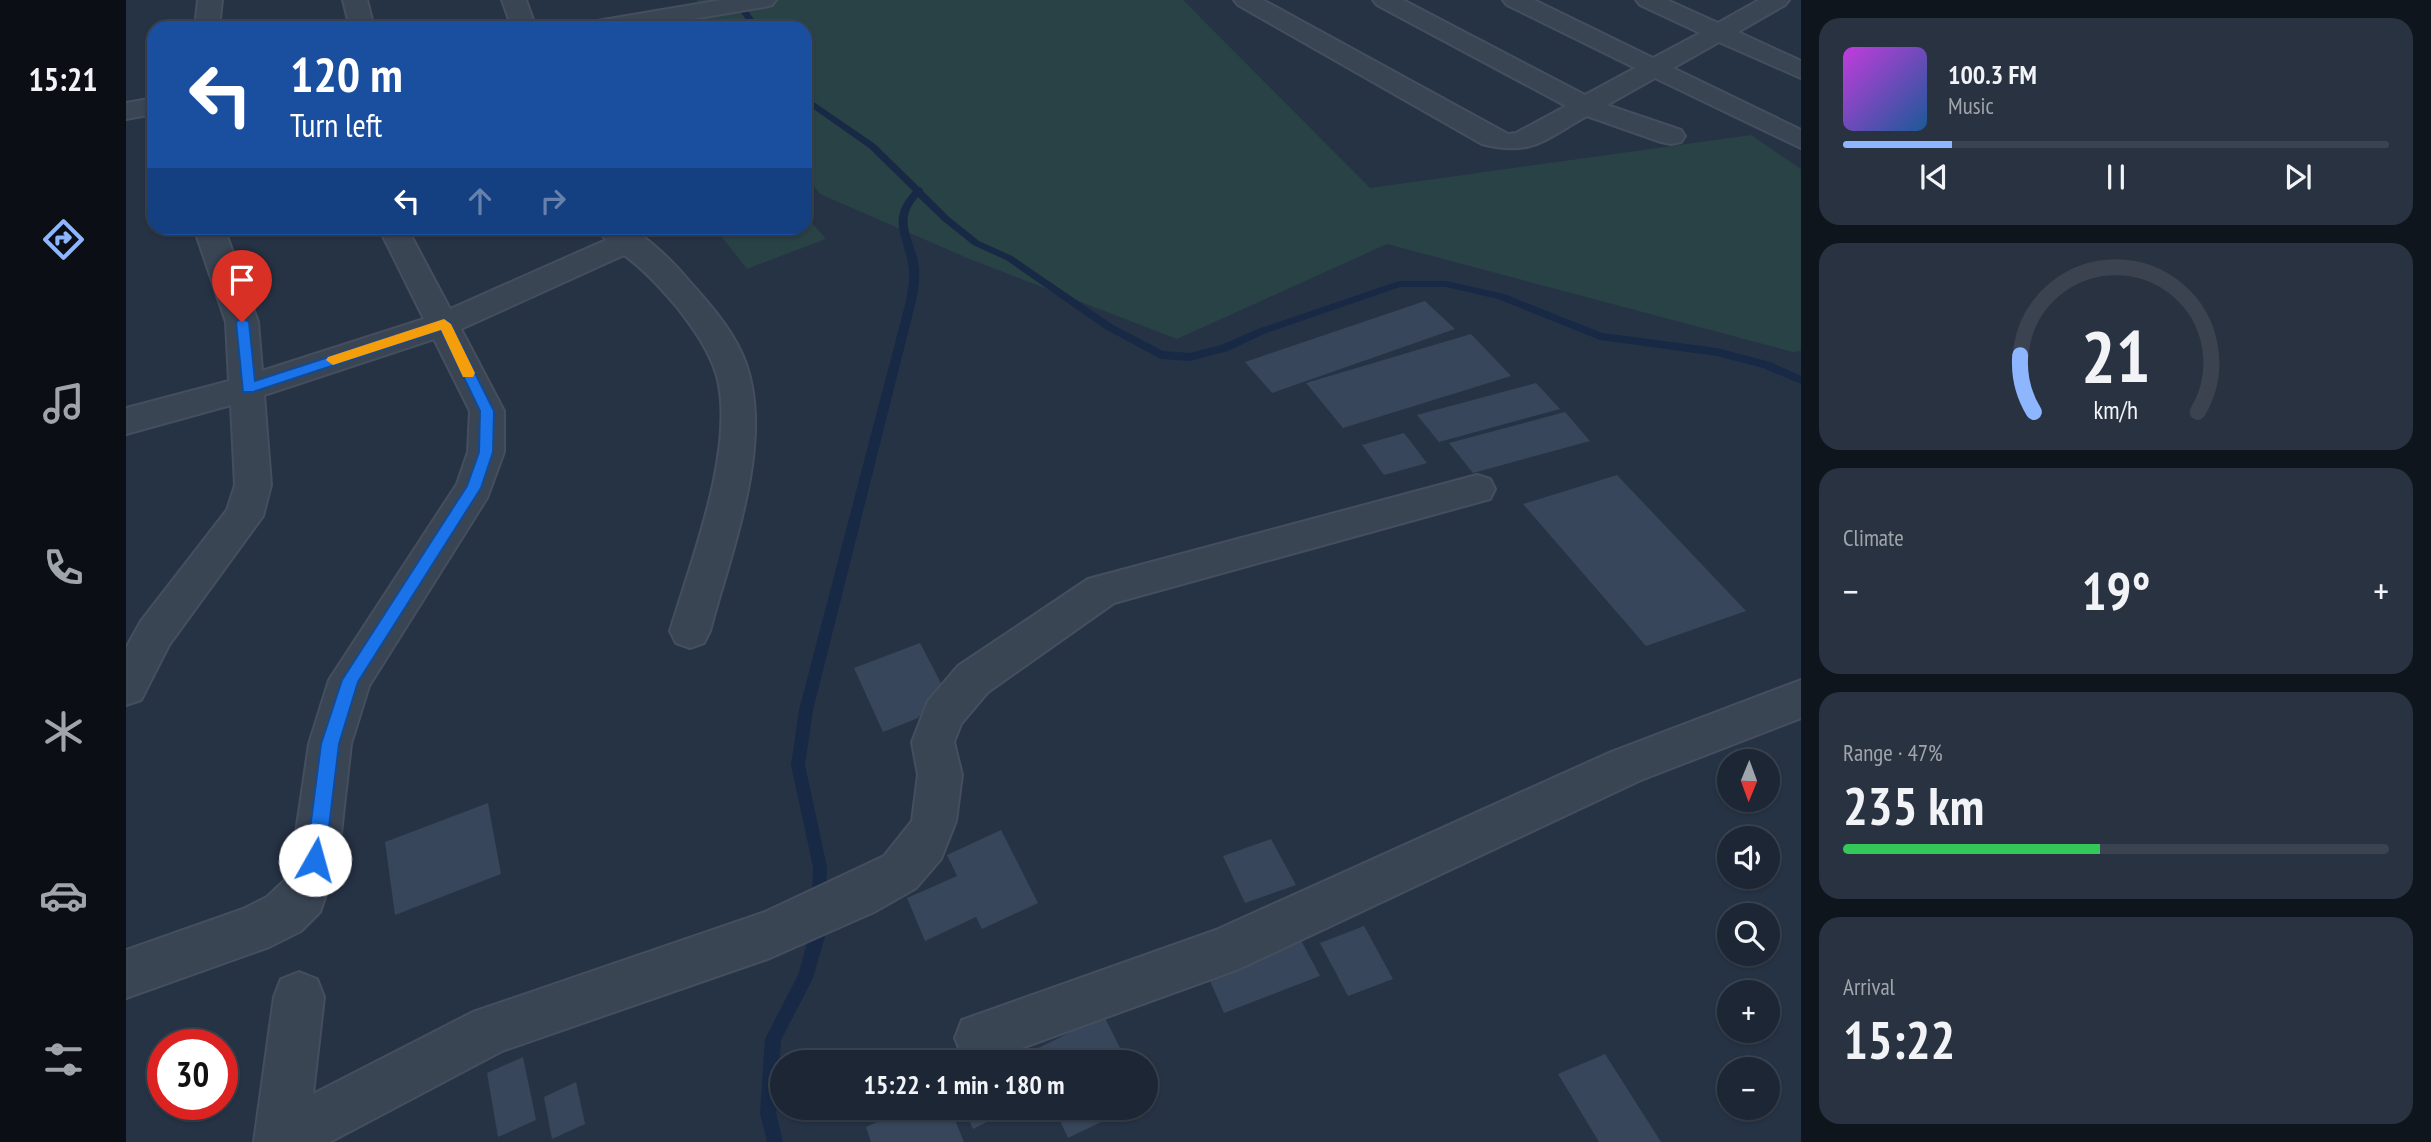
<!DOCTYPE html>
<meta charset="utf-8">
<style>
:root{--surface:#1c2634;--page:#293240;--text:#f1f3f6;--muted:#a0a5ac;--line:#3a434f;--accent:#8db6fe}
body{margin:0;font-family:"PT Sans Narrow",sans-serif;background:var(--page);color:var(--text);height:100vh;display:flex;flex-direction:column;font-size:26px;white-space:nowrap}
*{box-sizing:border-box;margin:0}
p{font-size:23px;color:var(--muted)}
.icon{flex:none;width:38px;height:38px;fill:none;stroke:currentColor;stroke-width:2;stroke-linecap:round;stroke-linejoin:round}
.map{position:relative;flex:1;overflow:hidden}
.panel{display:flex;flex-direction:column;gap:18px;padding:18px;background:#0f151d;width:630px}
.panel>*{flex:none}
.banner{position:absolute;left:21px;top:21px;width:665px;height:214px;border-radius:21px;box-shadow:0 2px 5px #0004,0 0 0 2px var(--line);background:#1a4fa0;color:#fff;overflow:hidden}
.needle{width:46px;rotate:181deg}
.controls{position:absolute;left:1591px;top:749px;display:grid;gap:14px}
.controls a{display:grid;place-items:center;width:63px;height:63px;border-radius:50%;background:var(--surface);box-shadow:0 2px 5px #0004,0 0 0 2px var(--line);font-size:35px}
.speed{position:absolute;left:21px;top:1029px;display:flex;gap:14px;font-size:35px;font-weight:700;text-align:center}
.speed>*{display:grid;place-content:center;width:91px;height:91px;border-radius:50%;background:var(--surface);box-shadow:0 2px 5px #0004,0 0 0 2px var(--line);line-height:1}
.speed .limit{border:10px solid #d22;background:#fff;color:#111}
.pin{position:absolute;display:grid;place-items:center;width:60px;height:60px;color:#fff;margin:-72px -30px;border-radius:50% 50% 50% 0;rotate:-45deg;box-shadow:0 0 7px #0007}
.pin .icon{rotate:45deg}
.me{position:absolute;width:77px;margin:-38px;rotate:7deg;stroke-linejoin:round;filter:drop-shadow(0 0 5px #0008)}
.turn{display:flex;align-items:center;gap:24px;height:147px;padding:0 28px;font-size:32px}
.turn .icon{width:91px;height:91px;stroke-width:2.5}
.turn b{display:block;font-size:49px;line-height:60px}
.lanes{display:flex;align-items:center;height:66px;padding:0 28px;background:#0003;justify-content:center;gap:35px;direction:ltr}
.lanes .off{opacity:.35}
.big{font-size:52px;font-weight:600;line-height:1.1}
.panel .tile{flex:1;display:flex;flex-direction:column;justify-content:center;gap:10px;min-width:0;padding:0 24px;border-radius:21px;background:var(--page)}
.panel .dial{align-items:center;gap:0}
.dial svg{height:182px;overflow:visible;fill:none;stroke:var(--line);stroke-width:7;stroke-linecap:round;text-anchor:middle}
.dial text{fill:var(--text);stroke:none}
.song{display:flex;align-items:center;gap:21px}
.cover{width:84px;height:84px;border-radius:10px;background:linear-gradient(135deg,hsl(290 70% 55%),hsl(210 70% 35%))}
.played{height:7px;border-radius:4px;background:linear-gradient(90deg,var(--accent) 20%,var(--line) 20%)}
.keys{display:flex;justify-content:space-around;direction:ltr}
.heat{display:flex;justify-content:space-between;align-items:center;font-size:38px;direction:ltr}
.charge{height:10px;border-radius:5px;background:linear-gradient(90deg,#34c759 47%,var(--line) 0)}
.trip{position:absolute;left:644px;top:1050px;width:388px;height:70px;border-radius:35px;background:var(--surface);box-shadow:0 2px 5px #0004,0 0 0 2px var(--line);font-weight:600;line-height:70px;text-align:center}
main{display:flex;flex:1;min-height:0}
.tabs{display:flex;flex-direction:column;width:126px;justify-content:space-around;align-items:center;background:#0b0f15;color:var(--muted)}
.tabs .icon{width:49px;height:49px}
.tabs .active{color:var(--accent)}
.tabs b{font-size:32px;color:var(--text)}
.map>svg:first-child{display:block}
</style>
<main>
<nav class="tabs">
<b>15:21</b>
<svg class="icon active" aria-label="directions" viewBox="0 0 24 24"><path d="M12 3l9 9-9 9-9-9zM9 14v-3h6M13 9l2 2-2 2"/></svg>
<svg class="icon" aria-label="music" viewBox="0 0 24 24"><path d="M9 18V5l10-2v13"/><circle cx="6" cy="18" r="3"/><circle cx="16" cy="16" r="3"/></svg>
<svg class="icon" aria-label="phone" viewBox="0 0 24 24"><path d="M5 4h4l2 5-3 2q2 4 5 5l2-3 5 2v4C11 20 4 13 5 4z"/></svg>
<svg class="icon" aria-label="climate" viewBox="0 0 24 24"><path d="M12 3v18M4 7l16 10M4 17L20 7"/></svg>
<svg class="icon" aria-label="car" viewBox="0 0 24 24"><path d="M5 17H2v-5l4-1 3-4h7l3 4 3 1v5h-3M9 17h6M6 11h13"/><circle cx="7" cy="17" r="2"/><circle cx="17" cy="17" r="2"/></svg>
<svg class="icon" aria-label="filters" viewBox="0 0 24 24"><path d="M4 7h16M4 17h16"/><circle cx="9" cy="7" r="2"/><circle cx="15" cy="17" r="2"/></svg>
</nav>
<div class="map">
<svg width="1675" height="1142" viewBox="0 0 1675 1142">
<rect width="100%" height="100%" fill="#263345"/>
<g fill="#284246">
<path d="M571 0H1057L1244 188 1625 135 1675 169V351L1667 352 1261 244 1051 339 841 258 694 194 679 175V28H582Z"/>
<path d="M679 215 700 239 621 269 589 228H679Z"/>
</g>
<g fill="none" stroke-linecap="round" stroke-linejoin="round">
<g fill="#172945" fill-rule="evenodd">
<path d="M615 0H623L622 11 634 28H626L614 11Z"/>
<path d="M679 96 749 144 793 187 796 188 797 191 823 217 853 241 886 256 987 325 1037 351 1064 353 1095 345 1132 329 1273 281H1320L1378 294 1476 333 1591 348 1644 362 1675 376V384L1637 368 1591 356 1474 340 1372 299 1320 287H1274L1140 333 1102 351 1064 361 1035 359 979 329 880 260 847 245 817 221 792 197C770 222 789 240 793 267 794 278 792 290 790 301L687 710 679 765 701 867 700 900 698 905 693 907 688 905 686 900 687 867 665 765 673 710 780 301C782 288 785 275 782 263 776 232 762 219 787 191L743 148 679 103Z"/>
<path d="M692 914 697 917 700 933 687 978 655 1040 650 1113 657 1142H641L634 1113 639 1039 672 975 684 933 687 917Z"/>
</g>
</g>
<g fill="#38465b">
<path d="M1299 301 1329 329 1146 393 1119 362Z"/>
<path d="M1345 334 1385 376 1217 428 1180 383Z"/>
<path d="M1410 383 1434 409 1313 442 1291 415Z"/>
<path d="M1439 412 1464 441 1347 473 1323 443Z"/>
<path d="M1278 433 1301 463 1258 475 1236 445Z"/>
<path d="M1491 475 1620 611 1520 646 1397 504Z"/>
<path d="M794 643 817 687 792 718 757 732 728 668Z"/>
<path d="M362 803 375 874 269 915 259 842Z"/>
<path d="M875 830 912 903 856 929 850 917 799 941 781 898 831 876 821 855Z"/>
<path d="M1145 839 1170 885 1119 903 1097 856Z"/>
<path d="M1238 926 1267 979 1222 996 1194 943Z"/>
<path d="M1170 931 1194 976 1098 1013 1077 965Z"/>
<path d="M978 1016 1001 1062H908L904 1052Z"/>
<path d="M888 1052 892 1062H867Z"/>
<path d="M1479 1054 1535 1142H1473L1432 1074Z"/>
<path d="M397 1057 410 1120 372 1137 361 1073Z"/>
<path d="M450 1082 459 1124 426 1139 418 1097Z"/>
<path d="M781 1108H824L838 1142H745L740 1127Z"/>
<path d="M838 1108H889L847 1129Z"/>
<path d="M928 1108H1004L942 1138Z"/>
</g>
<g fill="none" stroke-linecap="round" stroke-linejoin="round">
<g stroke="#444e5e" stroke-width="4">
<g id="street">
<path d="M72 0H96L93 28H69Z"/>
<path d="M217 0H241L248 28H224Z"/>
<path d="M376 0H400L410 28H386Z"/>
<path d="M595 0H650L646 5 638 7 514 28H459L462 23 471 21Z"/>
<path d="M1108 0H1137L1382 134 1390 133 1440 106 1251 5 1247 0H1277L1459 95 1509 68 1381 5 1377 0H1408L1527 58 1574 33 1514 5 1510 0H1541L1592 23 1633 0H1663L1659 5 1612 32 1675 61V78L1593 42 1547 68 1675 130V148L1529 78 1481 105 1555 130 1559 136 1555 142 1545 144 1535 142 1461 116C1419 139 1407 157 1356 144L1112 5Z"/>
<path d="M28 98V114L0 119V103Z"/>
<path d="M68 228H98L132 322 136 371 298 319 253 228H281L324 309 480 240 471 228C479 228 495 225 503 228 521 236 550 265 563 281 583 303 604 327 616 354 652 434 605 551 584 631L578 643 564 648 550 643 544 631C565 561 610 448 591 376 583 350 568 329 551 307 535 288 519 270 498 255L335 329 378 411V452L361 498 243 686 225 744 212 860 194 912 175 931 143 947 0 998V950L117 909 141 897 159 880 166 860 183 744 203 680 331 484 342 452 344 411 308 339 138 395 145 485 137 516 43 645 15 700 0 705V648L15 621 101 510 109 485 105 405 0 434V408L103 381 100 322Z"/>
<path d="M1351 475 1364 479 1369 489 1364 499 988 603 862 692 835 724 828 742 836 775 830 821 815 859 790 888 748 912 644 958 376 1051 204 1142H128L148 997 155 979 173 972 191 979 198 997 187 1094 347 1012 639 912 758 856 786 821 792 775 786 742 802 701 832 666 962 579Z"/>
<path d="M1675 680V718L1515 780 1113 969 857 1062 836 1056 829 1038 836 1020 1090 930 1485 752Z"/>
</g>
</g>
<use href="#street" fill="#3a4554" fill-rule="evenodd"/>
</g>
<path fill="#1a73e8" stroke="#114b97" stroke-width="2" d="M116 318 123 322 129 381 314 321H323L368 411 367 452 355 488 232 682 213 744 199 860 196 867 189 869 183 867 180 860 195 744 216 680 341 486 353 452 354 411 315 330 127 392H117L110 322Z"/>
<path fill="#f59e0b" d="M318 319 325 324 349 373 347 377H337L315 330 207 365 200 360 202 357Z"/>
</svg>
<div class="controls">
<a><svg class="needle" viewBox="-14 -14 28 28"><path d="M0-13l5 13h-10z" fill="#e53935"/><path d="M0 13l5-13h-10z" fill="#a0a5ac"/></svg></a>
<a><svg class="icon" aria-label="sound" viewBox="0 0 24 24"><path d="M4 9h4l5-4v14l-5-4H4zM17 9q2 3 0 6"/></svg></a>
<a><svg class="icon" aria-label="search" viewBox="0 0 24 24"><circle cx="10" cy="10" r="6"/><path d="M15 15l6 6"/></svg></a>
<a>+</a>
<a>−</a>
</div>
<div class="speed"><div class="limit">30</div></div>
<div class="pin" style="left:116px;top:322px;background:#d93025"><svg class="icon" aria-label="arrive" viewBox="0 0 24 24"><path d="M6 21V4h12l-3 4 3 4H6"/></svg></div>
<svg class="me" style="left:189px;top:860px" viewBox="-20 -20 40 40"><circle r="19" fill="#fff"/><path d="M0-13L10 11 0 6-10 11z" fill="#1a73e8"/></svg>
<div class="trip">15:22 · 1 min · 180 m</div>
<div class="banner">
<div class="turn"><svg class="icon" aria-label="left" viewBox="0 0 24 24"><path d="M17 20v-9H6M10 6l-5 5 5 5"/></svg><div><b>120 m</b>Turn left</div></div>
<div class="lanes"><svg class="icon" aria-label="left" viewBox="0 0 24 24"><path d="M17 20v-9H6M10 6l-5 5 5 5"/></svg><svg class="icon off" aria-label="ahead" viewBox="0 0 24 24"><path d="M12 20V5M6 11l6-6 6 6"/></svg><svg class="icon off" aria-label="right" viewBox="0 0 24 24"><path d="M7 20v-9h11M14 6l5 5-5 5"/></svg></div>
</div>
</div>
<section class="panel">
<div class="tile">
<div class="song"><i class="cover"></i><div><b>100.3 FM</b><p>Music</p></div></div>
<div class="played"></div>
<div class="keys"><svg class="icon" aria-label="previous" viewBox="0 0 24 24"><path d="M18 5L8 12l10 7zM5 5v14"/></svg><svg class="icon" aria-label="pause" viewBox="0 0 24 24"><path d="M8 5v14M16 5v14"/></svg><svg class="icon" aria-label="next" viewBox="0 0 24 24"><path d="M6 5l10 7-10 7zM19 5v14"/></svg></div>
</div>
<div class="tile dial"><svg viewBox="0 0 100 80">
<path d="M14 69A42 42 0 1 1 86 69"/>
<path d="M14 69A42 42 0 0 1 8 44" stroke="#8db6fe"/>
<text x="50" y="56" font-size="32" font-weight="700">21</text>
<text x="50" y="72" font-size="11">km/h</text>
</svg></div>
<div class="tile"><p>Climate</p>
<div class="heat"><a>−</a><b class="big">19°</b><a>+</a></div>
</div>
<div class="tile"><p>Range · 47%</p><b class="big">235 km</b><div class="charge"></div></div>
<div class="tile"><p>Arrival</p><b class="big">15:22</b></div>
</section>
</main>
